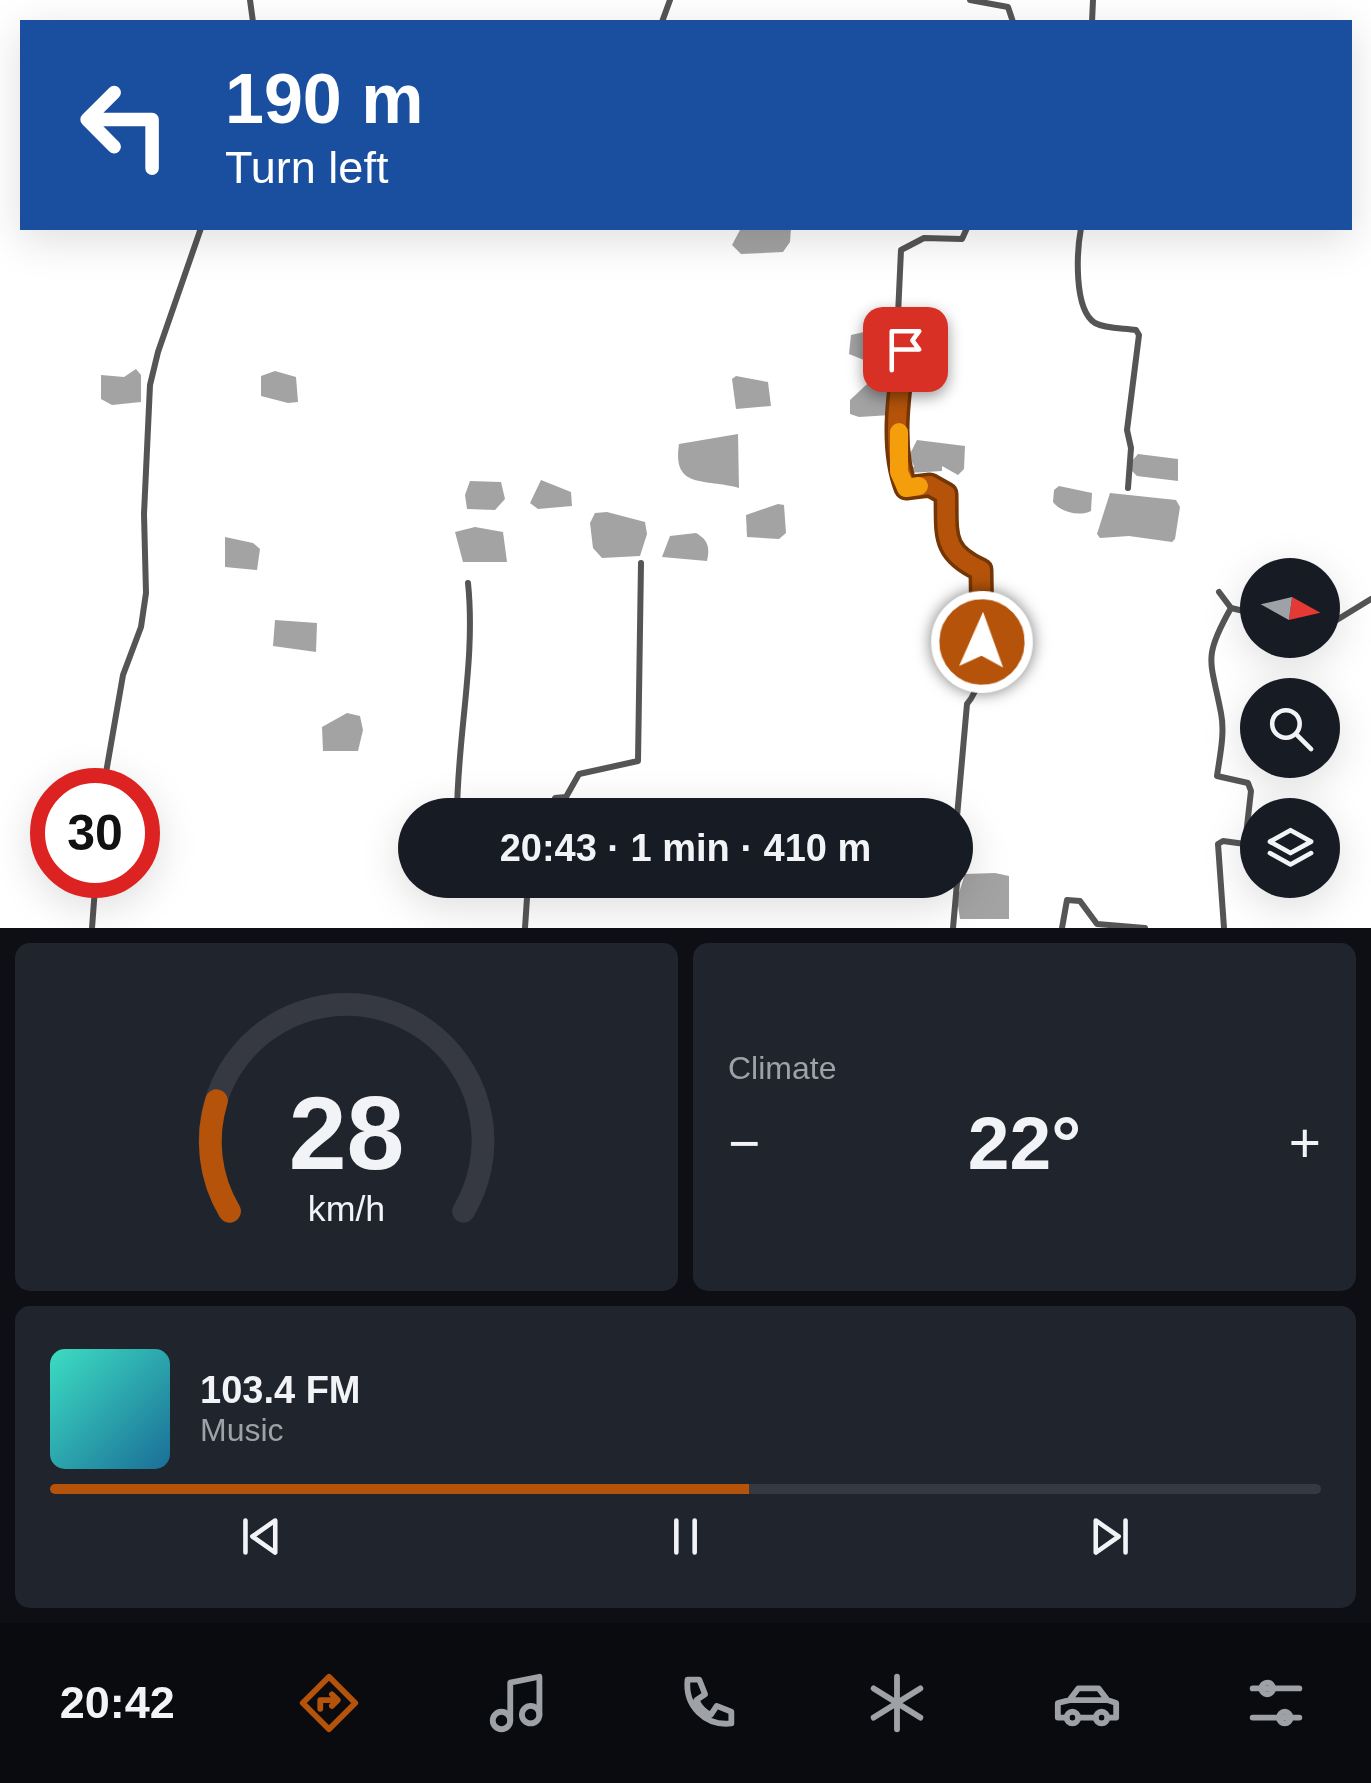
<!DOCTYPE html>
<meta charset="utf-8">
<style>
:root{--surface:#171b24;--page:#20242c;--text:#f1f3f6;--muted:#9ea1a6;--line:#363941;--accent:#b45309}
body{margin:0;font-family:Arial,sans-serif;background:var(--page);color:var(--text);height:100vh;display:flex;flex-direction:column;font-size:38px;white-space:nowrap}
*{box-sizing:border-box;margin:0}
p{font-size:32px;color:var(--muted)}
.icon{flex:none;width:55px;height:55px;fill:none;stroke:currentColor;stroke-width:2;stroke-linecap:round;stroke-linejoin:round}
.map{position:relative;height:928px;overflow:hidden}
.panel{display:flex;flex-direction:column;gap:15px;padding:15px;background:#0d0f14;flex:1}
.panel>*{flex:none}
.top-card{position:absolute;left:20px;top:20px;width:1332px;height:210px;border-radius:0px;box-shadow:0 10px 40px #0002;background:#1a4fa0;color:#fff;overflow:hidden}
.needle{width:65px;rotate:98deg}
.fabs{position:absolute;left:1240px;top:558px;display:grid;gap:20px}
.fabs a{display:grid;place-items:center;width:100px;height:100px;border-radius:50%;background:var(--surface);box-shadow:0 10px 40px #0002;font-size:50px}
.speed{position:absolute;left:30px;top:768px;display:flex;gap:20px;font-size:50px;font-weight:700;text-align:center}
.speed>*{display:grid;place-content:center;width:130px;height:130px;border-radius:50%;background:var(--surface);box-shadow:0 10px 40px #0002;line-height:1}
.speed .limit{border:15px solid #d22;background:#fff;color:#111}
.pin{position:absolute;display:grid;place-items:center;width:85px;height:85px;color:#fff;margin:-42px;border-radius:20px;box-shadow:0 5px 15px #0006}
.me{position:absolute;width:110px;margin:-55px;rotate:2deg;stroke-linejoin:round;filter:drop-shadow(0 0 8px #0008)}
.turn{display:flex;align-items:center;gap:35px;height:210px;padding:0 40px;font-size:45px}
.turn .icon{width:130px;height:130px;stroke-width:2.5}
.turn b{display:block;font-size:70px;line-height:85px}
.big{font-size:75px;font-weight:700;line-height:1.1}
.panel .card{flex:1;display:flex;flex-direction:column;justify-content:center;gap:15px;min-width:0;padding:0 35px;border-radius:15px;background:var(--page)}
.panel .dial{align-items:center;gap:0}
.dial svg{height:260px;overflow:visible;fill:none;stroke:var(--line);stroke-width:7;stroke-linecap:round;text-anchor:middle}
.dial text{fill:var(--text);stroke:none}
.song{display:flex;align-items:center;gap:30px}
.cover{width:120px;height:120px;border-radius:15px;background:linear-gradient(135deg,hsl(170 70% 55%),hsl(200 70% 35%))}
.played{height:10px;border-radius:5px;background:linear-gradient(90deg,var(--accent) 55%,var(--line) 55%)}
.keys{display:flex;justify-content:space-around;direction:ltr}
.heat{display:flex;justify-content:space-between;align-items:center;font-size:55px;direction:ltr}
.panel .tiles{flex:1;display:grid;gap:15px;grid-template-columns:1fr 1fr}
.card:last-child{grid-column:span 2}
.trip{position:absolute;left:398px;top:798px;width:575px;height:100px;border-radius:50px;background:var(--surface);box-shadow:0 10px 40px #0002;font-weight:700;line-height:100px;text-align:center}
.menu{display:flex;height:160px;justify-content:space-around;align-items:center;background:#090b0e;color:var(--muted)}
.menu .icon{width:70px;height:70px}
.menu .selected{color:var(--accent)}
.menu b{font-size:45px;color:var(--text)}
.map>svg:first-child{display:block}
</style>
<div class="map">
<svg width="1371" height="928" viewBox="0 0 1371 928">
<rect width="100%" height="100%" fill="#fff"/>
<g fill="#a3a3a3">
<path d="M747 228H791L790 242 783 252 741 254 732 245 740 230Z"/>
<path d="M873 330 887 343V353L864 360 849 354 851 335Z"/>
<path d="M136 369 141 375V402L112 405 101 399V375L124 377Z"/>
<path d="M275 371 296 377 298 402 288 403 261 396V376Z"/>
<path d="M881 371 894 373 896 378 891 415 859 417 850 414V400Z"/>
<path d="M736 376 768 382 771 406 736 409 732 379Z"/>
<path d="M738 434 739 488C705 478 672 490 679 444Z"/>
<path d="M917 440 965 446 964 469 958 475 942 466V471L909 473 914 466 909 456Z"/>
<path d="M1138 454 1178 459V481L1137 476 1132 471V461Z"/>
<path d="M541 480 571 492 572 506 538 509 530 503Z"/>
<path d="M470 481 501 482 505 499 495 510 467 509 465 495Z"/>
<path d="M1059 486 1092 493 1091 511C1079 517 1060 512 1053 502L1054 490Z"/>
<path d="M1110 493 1176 500 1180 507 1175 539 1172 542 1129 536 1100 538 1097 534Z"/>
<path d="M778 504 784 505 786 533 779 539 747 537 746 515Z"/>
<path d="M607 512 645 522 647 534 640 556 602 558 593 548 590 523 595 513Z"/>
<path d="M475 527 503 532 507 562H463L455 532Z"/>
<path d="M696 533C708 540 710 547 707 561L662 557 670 536Z"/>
<path d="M225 537 253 543 260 549 257 570 225 567Z"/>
<path d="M275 620 317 623 316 652 273 646Z"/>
<path d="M347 713 360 716 363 730 358 751H323L322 727Z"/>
<path d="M995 873 1009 876V919H960L957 899 965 874Z"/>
</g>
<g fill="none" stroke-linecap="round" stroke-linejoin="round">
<g stroke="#555" stroke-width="6">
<path d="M250 0 253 22"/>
<path d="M970 0 1008 7 1013 22"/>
<path d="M662 22 670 0"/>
<path d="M1092 22 1093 0"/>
<path d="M1081 228C1077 250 1073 309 1095 323 1106 329 1124 328 1136 330L1139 335 1127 430 1131 448 1128 488"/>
<path d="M1219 592 1231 608 1248 612 1258 619"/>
<path d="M1322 629 1371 599"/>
<path d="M1286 640 1298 648 1308 640"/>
<path d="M103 790 123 675 141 627 146 593 144 514 150 385 158 352 201 228"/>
<path d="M457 815C457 738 476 660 468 583"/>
<path d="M550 815 555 798 566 797 579 774 638 761 641 563"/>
<path d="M92 928 96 875"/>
<path d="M525 928 527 898 534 880"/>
<path d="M953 928 957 883 969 847 956 828 967 704C991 677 985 605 981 569 941 552 948 534 946 494L930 485 906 488 899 471V404L906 333 898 315 901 250 924 238 962 239 967 228"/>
<path d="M1062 928 1067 900 1080 901 1097 924 1145 928"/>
<path d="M1224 928 1218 844 1223 841 1245 844 1251 791 1248 783 1217 776C1220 755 1225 733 1221 713 1211 660 1202 659 1231 608"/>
</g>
</g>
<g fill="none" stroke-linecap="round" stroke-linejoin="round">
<g stroke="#753606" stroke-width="25">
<path id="route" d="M905 349C899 391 890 447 906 488L930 485 946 494C947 534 941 552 981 570L982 642"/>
</g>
<use href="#route" stroke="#b45309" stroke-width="18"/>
<path stroke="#f59e0b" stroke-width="18" d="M899 432V472L906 488 919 486"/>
</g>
</svg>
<div class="fabs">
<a><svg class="needle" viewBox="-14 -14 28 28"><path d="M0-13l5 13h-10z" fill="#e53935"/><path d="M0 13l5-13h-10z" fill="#9ea1a6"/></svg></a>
<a><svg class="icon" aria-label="search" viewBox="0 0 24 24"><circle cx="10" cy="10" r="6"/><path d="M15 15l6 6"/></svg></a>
<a><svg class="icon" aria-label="layers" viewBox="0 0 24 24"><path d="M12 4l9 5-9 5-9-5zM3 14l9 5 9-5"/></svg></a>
</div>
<div class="speed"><div class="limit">30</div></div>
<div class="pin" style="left:905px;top:349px;background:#d93025"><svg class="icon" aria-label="arrive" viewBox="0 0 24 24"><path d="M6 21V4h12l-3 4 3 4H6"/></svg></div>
<svg class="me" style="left:982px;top:642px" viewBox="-20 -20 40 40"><circle r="17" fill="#b45309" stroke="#fff" stroke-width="3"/><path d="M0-11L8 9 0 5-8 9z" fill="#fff"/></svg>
<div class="trip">20:43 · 1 min · 410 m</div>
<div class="top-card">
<div class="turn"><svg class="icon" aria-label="left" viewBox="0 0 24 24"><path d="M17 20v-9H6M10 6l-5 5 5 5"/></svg><div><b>190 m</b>Turn left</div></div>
</div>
</div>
<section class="panel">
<div class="tiles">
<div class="card dial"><svg viewBox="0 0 100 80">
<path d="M14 69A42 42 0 1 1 86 69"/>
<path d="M14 69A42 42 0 0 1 10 35" stroke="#b45309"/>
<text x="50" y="56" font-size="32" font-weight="700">28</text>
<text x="50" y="72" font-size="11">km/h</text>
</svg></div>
<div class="card"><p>Climate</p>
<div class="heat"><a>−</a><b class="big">22°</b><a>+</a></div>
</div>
<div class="card">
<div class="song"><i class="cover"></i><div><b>103.4 FM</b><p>Music</p></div></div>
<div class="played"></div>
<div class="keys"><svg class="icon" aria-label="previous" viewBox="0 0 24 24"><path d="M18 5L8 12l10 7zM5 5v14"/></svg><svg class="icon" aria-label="pause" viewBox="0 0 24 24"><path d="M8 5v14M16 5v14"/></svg><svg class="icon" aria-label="next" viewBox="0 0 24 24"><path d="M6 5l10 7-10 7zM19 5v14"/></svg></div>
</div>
</div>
</section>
<nav class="menu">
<b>20:42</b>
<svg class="icon selected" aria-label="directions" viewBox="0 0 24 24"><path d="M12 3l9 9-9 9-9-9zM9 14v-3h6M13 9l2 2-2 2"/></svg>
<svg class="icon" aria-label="music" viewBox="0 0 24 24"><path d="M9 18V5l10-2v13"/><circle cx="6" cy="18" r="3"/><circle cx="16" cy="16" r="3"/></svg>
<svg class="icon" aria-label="phone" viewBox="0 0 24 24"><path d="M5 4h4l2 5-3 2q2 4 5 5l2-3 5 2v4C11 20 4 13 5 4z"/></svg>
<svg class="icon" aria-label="climate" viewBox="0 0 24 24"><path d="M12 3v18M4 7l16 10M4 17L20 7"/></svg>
<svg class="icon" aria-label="car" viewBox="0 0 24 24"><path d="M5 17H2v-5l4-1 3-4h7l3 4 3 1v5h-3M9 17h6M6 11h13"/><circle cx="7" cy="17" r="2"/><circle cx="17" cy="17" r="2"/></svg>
<svg class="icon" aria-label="filters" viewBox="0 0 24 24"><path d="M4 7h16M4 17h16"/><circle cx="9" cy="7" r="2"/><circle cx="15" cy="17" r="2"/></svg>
</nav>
